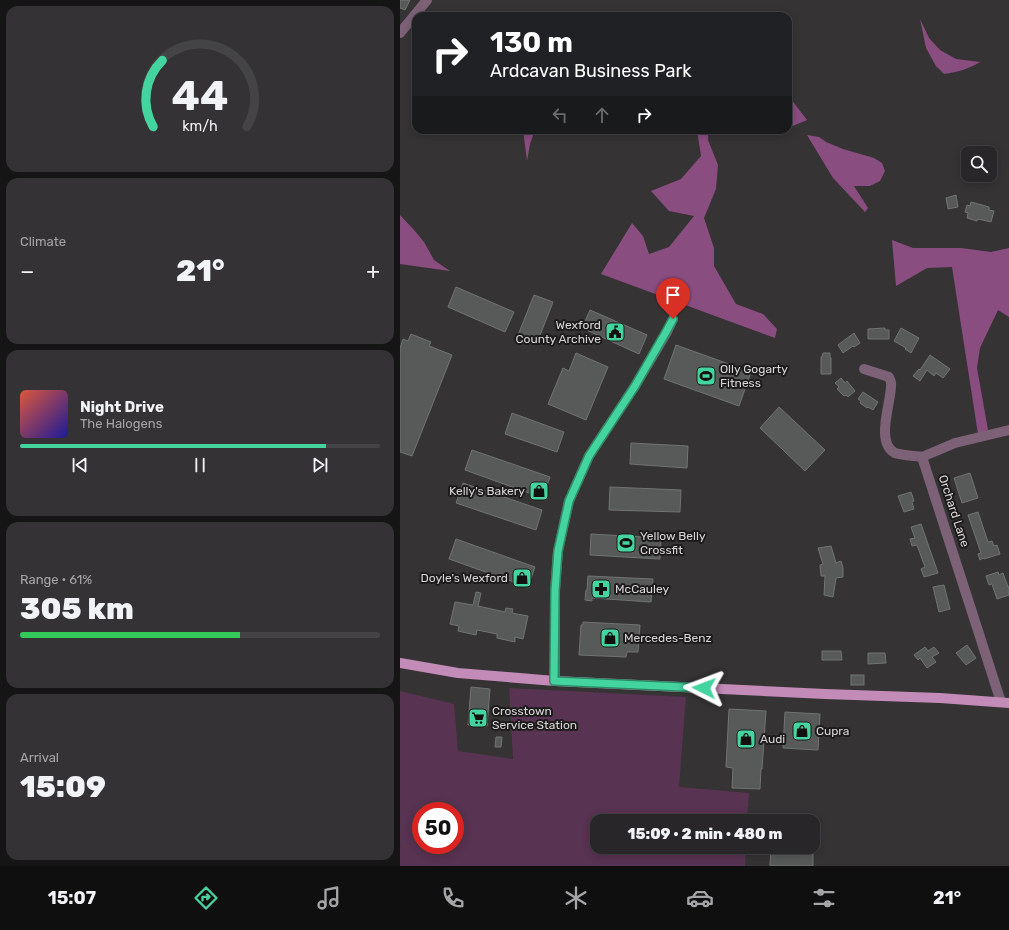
<!DOCTYPE html>
<meta charset="utf-8">
<style>
:root{--surface:#282628;--page:#343234;--text:#f1f3f6;--muted:#a5a5a8;--line:#444345;--accent:#44d49f}
body{margin:0;font-family:Rubik,sans-serif;background:var(--page);color:var(--text);height:100vh;display:flex;flex-direction:column;font-size:15px;white-space:nowrap}
*{box-sizing:border-box;margin:0}
p{font-size:13px;color:var(--muted)}
.icon{flex:none;width:22px;height:22px;fill:none;stroke:currentColor;stroke-width:2;stroke-linecap:round;stroke-linejoin:round}
.map{position:relative;flex:1;overflow:hidden}
.sheet{display:flex;flex-direction:column;gap:6px;padding:6px;background:#161516;width:400px}
.sheet>*{flex:none}
.guide{position:absolute;left:12px;top:12px;width:380px;height:122px;border-radius:12px;box-shadow:0 2px 10px #0003,0 0 0 1px var(--line);background:#202124;color:#fff;overflow:hidden}
.tools{position:absolute;left:561px;top:146px;display:grid;gap:8px}
.tools a{display:grid;place-items:center;width:36px;height:36px;border-radius:8px;background:var(--surface);box-shadow:0 2px 10px #0003,0 0 0 1px var(--line);font-size:20px}
.speed{position:absolute;left:12px;top:802px;display:flex;gap:8px;font-size:20px;font-weight:700;text-align:center}
.speed>*{display:grid;place-content:center;width:52px;height:52px;border-radius:50%;background:var(--surface);box-shadow:0 2px 10px #0003,0 0 0 1px var(--line);line-height:1}
.speed .limit{border:6px solid #d22;background:#fff;color:#111}
.pin{position:absolute;display:grid;place-items:center;width:34px;height:34px;color:#fff;margin:-41px -17px;border-radius:50% 50% 50% 0;rotate:-45deg;box-shadow:0 0 4px #0007}
.pin .icon{rotate:45deg}
.me{position:absolute;width:44px;margin:-22px;rotate:273deg;stroke-linejoin:round;filter:drop-shadow(0 0 3px #0008)}
.turn{display:flex;align-items:center;gap:14px;height:84px;padding:0 12px;font-size:18px}
.turn .icon{width:52px;height:52px;stroke-width:2.5}
.turn b{display:block;font-size:28px;line-height:34px}
.lanes{display:flex;align-items:center;height:38px;padding:0 12px;background:#0003;justify-content:center;gap:20px;direction:ltr}
.lanes .off{opacity:.35}
.big{font-size:30px;font-weight:800;line-height:1.1}
.sheet .card{flex:1;display:flex;flex-direction:column;justify-content:center;gap:6px;min-width:0;padding:0 14px;border-radius:12px;background:var(--page)}
.sheet .dial{align-items:center;gap:0}
.dial svg{height:104px;overflow:visible;fill:none;stroke:var(--line);stroke-width:7;stroke-linecap:round;text-anchor:middle}
.dial text{fill:var(--text);stroke:none}
.song{display:flex;align-items:center;gap:12px}
.cover{width:48px;height:48px;border-radius:6px;background:linear-gradient(135deg,hsl(10 70% 55%),hsl(240 70% 35%))}
.played{height:4px;border-radius:2px;background:linear-gradient(90deg,var(--accent) 85%,var(--line) 85%)}
.keys{display:flex;justify-content:space-around;direction:ltr}
.heat{display:flex;justify-content:space-between;align-items:center;font-size:22px;direction:ltr}
.charge{height:6px;border-radius:3px;background:linear-gradient(90deg,#34c759 61%,var(--line) 0)}
.trip{position:absolute;left:190px;top:814px;width:230px;height:40px;border-radius:12px;background:var(--surface);box-shadow:0 2px 10px #0003,0 0 0 1px var(--line);font-weight:800;line-height:40px;text-align:center}
.tabs{display:flex;height:64px;justify-content:space-around;align-items:center;background:#100f10;color:var(--muted)}
.tabs .icon{width:28px;height:28px}
.tabs .on{color:var(--accent)}
.tabs b{font-size:18px;color:var(--text)}
main{display:flex;flex:1;min-height:0}
.map>svg:first-child{display:block}
</style>
<main>
<section class="sheet">
<div class="card dial"><svg viewBox="0 0 100 80">
<path d="M14 69A42 42 0 1 1 86 69"/>
<path d="M14 69A42 42 0 0 1 21 18" stroke="#44d49f"/>
<text x="50" y="56" font-size="32" font-weight="700">44</text>
<text x="50" y="72" font-size="11">km/h</text>
</svg></div>
<div class="card"><p>Climate</p>
<div class="heat"><a>−</a><b class="big">21°</b><a>+</a></div>
</div>
<div class="card">
<div class="song"><i class="cover"></i><div><b>Night Drive</b><p>The Halogens</p></div></div>
<div class="played"></div>
<div class="keys"><svg class="icon" aria-label="previous" viewBox="0 0 24 24"><path d="M18 5L8 12l10 7zM5 5v14"/></svg><svg class="icon" aria-label="pause" viewBox="0 0 24 24"><path d="M8 5v14M16 5v14"/></svg><svg class="icon" aria-label="next" viewBox="0 0 24 24"><path d="M6 5l10 7-10 7zM19 5v14"/></svg></div>
</div>
<div class="card"><p>Range · 61%</p><b class="big">305 km</b><div class="charge"></div></div>
<div class="card"><p>Arrival</p><b class="big">15:09</b></div>
</section>
<div class="map">
<svg width="609" height="866" viewBox="0 0 609 866">
<rect width="100%" height="100%" fill="#363335"/>
<path fill="#583352" fill-rule="evenodd" d="M109 688 286 697 279 787 349 793 347 821H197V847H346L345 866H0V691L54 704 58 751 113 759ZM21 811H55V845H21Z"/>
<g fill="#8a4d80">
<path d="M520 19 529 38 540 50 556 59 580 62C569 69 557 72 544 74L536 66 526 48Z"/>
<path d="M388 95 407 120 388 128Z"/>
<path d="M123 130H135L130 144 127 161Z"/>
<path d="M297 130H311L308 132V140L318 165 316 189 304 218 314 248V266L336 304 363 314 377 329 375 338 201 274 232 223 243 236 249 254 269 247 294 216 269 211 251 191 281 179 301 156Z"/>
<path d="M407 135 419 137 426 142 443 149 474 158 482 163 485 171 480 181 470 186H454L468 208 465 212 433 178Z"/>
<path d="M0 215 14 230 24 242 34 260 50 271 0 264Z"/>
<path d="M492 240 513 248H561L591 252 609 248V317L598 310 580 348 577 368 588 430 578 434 552 267 527 268 496 286Z"/>
</g>
<g fill="#575a58" stroke="#707472">
<path d="M0 0H10L5 10 0 8Z"/>
<path d="M556 195 558 207 548 209 546 198Z"/>
<path d="M571 202 589 207V210L594 211 591 222 578 219 577 221 567 218 568 213 565 212 567 205 570 206Z"/>
<path d="M56 287 114 312 105 332 48 307Z"/>
<path d="M134 295 153 302 137 343 118 335Z"/>
<path d="M190 310 247 335 239 354 182 328Z"/>
<path d="M485 328V330H489V339H468V329Z"/>
<path d="M501 328 519 338 511 353 505 349 506 348 494 341Z"/>
<path d="M454 333 460 343 454 347 453 346 443 353 438 345Z"/>
<path d="M11 334 31 342 29 346 52 355 12 456 0 452V348L3 339 8 341Z"/>
<path d="M276 345 351 372 339 406 264 379Z"/>
<path d="M176 353 208 367 186 420 148 404 163 368 169 371Z"/>
<path d="M423 353H430V357L431 358V374H421V357H422Z"/>
<path d="M530 355 550 369 543 378 536 373 534 376 527 370 520 381 513 376 519 369 520 370Z"/>
<path d="M441 378 445 383 447 381 455 391 448 397 446 395 444 396 437 389 439 387 435 383Z"/>
<path d="M463 392 478 402 473 410 468 407 467 408 460 403 461 401 458 399Z"/>
<path d="M379 407 425 450 405 471 360 428Z"/>
<path d="M112 413 164 432 157 452 105 434Z"/>
<path d="M231 443 288 446 287 468 230 464Z"/>
<path d="M72 450 150 477 143 498 65 470Z"/>
<path d="M570 473 578 498 562 503 554 478Z"/>
<path d="M63 483 142 510 136 530 56 503Z"/>
<path d="M210 487 281 490 280 512 209 510Z"/>
<path d="M511 492 514 501 512 502 514 509 504 512 498 496Z"/>
<path d="M578 512 588 542 592 541 594 546 597 545 600 554 584 559 583 558 580 560 578 554 581 553 568 515Z"/>
<path d="M521 524 538 573 524 577 521 569 525 567 517 545 512 546 510 539 515 538 511 527Z"/>
<path d="M191 534 261 538 260 559 190 555Z"/>
<path d="M56 539 135 567 128 587 49 559Z"/>
<path d="M431 546 436 563 441 561 443 568V577L436 578 433 597 424 595 425 576H421L420 565 423 564 418 548Z"/>
<path d="M598 572 599 575 603 573 608 587 609 586V595L597 599 592 584 589 585 586 576Z"/>
<path d="M188 576 253 579 251 602 192 598V601L185 600 186 590H187Z"/>
<path d="M544 585 550 609 539 612 533 587Z"/>
<path d="M76 592 81 593 78 606 105 612 106 608 113 609 112 613 128 616 123 639 115 637V642L97 638V634L77 630 76 635 58 631 59 626 50 624 55 602 73 605Z"/>
<path d="M183 622 240 625 238 652H227L226 657 179 655 181 625H183Z"/>
<path d="M567 645 576 658 566 665 556 653Z"/>
<path d="M525 647 528 651 534 647 539 653 532 657 536 662 527 668 520 658 518 660 514 655Z"/>
<path d="M422 651H441L442 660H422Z"/>
<path d="M468 653H485L486 663 468 664Z"/>
<rect x="451" y="675" width="13" height="10"/>
<path d="M71 687 90 689 87 726 68 725Z"/>
<path d="M329 709 366 711 362 769H361L360 789 332 788 333 768 326 767Z"/>
<path d="M385 712 420 714 418 750 383 748Z"/>
<path d="M96 737H102L101 747H95Z"/>
<path d="M371 847H413V866H370Z"/>
</g>
<g fill="none" stroke-linecap="round" stroke-linejoin="round">
<g stroke="#7c6177" stroke-width="10">
<path d="M0 33 27 0"/>
<path d="M464 369 489 377C490 380 492 383 491 386 491 403 475 443 495 453 500 455 516 456 522 457"/>
<path d="M522 457 601 702"/>
<path d="M522 457 555 443 605 431 609 430"/>
<path d="M155 681V591L158 551 169 501 189 456 235 386 267 332 273 319"/>
</g>
<path stroke="#c38bb8" stroke-width="10" d="M0 663 58 673 155 681 425 694 540 698 609 703"/>
</g>
<g fill="none" stroke-linecap="round" stroke-linejoin="round">
<g stroke="#2c8a67" stroke-width="10">
<path id="route" d="M273 319 266 332 235 386 189 456 169 501 158 551 155 591 154 681 304 688"/>
</g>
<use href="#route" stroke="#44d49f" stroke-width="7"/>
</g>
<defs>
<g id="civic-square" transform="scale(1)"><rect x="-9" y="-9" width="18" height="18" rx="4" fill="#44d49f" stroke="#1d1b1c"/><path d="M-.6-6.5H3V-4.5H.6V-3L4-1V1h2V6H-6V1h2V-1L-.6-3ZM-1.2 2.5V6h2.4V2.5Z" fill="#111"/></g>
<g id="stadium-square" transform="scale(1)"><rect x="-9" y="-9" width="18" height="18" rx="4" fill="#44d49f" stroke="#1d1b1c"/><path d="M0-5a6.5 5 0 1 0 0 10a6.5 5 0 1 0 0-10ZM-3.5-1.8h7v3.6h-7Z" fill="#111"/></g>
<g id="shop-square" transform="scale(1)"><rect x="-9" y="-9" width="18" height="18" rx="4" fill="#44d49f" stroke="#1d1b1c"/><path d="M-5-2.5h2.3a2.7 3.5 0 0 1 5.4 0H5L5.5 6h-11ZM-1.5-2.5h3a1.5 2.3 0 0 0-3 0Z" fill="#111"/></g>
<g id="pharmacy-square" transform="scale(1)"><rect x="-9" y="-9" width="18" height="18" rx="4" fill="#44d49f" stroke="#1d1b1c"/><path d="M-2-6h4v4h4v4h-4v4h-4v-4h-4v-4h4Z" fill="#111"/></g>
<g id="supermarket-square" transform="scale(1)"><rect x="-9" y="-9" width="18" height="18" rx="4" fill="#44d49f" stroke="#1d1b1c"/><path d="M-6-5.5h2.5l.6 2H6L4.5 2H-2.5L-4.4-4H-6ZM-1.5 3.2a1.3 1.3 0 1 0 .1 0ZM3 3.2a1.3 1.3 0 1 0 .1 0Z" fill="#111"/></g>
</defs>
<g fill-rule="evenodd">
<use href="#civic-square" x="215" y="332"/>
<use href="#stadium-square" x="306" y="376"/>
<use href="#shop-square" x="139" y="491"/>
<use href="#stadium-square" x="226" y="543"/>
<use href="#shop-square" x="122" y="578"/>
<use href="#pharmacy-square" x="201" y="589"/>
<use href="#shop-square" x="210" y="638"/>
<use href="#supermarket-square" x="78" y="718"/>
<use href="#shop-square" x="402" y="731"/>
<use href="#shop-square" x="346" y="739"/>
</g>
<g text-anchor="middle" stroke-width="4" stroke-linejoin="round" paint-order="stroke">
<g font-size="12" fill="#d7d6d7" stroke="#1d1b1c" text-anchor="start">
<text x="201" y="329" text-anchor="end">Wexford<tspan x="201" dy="14">County Archive</tspan></text>
<text x="320" y="373">Olly Gogarty<tspan x="320" dy="14">Fitness</tspan></text>
<text x="125" y="495" text-anchor="end">Kelly's Bakery</text>
<text x="240" y="540">Yellow Belly<tspan x="240" dy="14">Crossfit</tspan></text>
<text x="108" y="582" text-anchor="end">Doyle's Wexford</text>
<text x="215" y="593">McCauley</text>
<text x="224" y="642">Mercedes-Benz</text>
<text x="92" y="715">Crosstown<tspan x="92" dy="14">Service Station</tspan></text>
<text x="416" y="735">Cupra</text>
<text x="360" y="743">Audi</text>
</g>
<g font-size="12" fill="#d7d6d7" stroke="#1d1b1c">
<text transform="translate(554 511) rotate(72)" y="4">Orchard Lane</text>
</g>
</g>
</svg>
<div class="tools">
<a><svg class="icon" aria-label="search" viewBox="0 0 24 24"><circle cx="10" cy="10" r="6"/><path d="M15 15l6 6"/></svg></a>
</div>
<div class="speed"><div class="limit">50</div></div>
<div class="pin" style="left:273px;top:319px;background:#d93025"><svg class="icon" aria-label="arrive" viewBox="0 0 24 24"><path d="M6 21V4h12l-3 4 3 4H6"/></svg></div>
<svg class="me" style="left:304px;top:688px" viewBox="-20 -20 40 40"><path d="M0-17L14 15 0 8-14 15z" fill="#44d49f" stroke="#fff" stroke-width="4"/></svg>
<div class="trip">15:09 · 2 min · 480 m</div>
<div class="guide">
<div class="turn"><svg class="icon" aria-label="right" viewBox="0 0 24 24"><path d="M7 20v-9h11M14 6l5 5-5 5"/></svg><div><b>130 m</b>Ardcavan Business Park</div></div>
<div class="lanes"><svg class="icon off" aria-label="left" viewBox="0 0 24 24"><path d="M17 20v-9H6M10 6l-5 5 5 5"/></svg><svg class="icon off" aria-label="ahead" viewBox="0 0 24 24"><path d="M12 20V5M6 11l6-6 6 6"/></svg><svg class="icon" aria-label="right" viewBox="0 0 24 24"><path d="M7 20v-9h11M14 6l5 5-5 5"/></svg></div>
</div>
</div>
</main>
<nav class="tabs">
<b>15:07</b>
<svg class="icon on" aria-label="directions" viewBox="0 0 24 24"><path d="M12 3l9 9-9 9-9-9zM9 14v-3h6M13 9l2 2-2 2"/></svg>
<svg class="icon" aria-label="music" viewBox="0 0 24 24"><path d="M9 18V5l10-2v13"/><circle cx="6" cy="18" r="3"/><circle cx="16" cy="16" r="3"/></svg>
<svg class="icon" aria-label="phone" viewBox="0 0 24 24"><path d="M5 4h4l2 5-3 2q2 4 5 5l2-3 5 2v4C11 20 4 13 5 4z"/></svg>
<svg class="icon" aria-label="climate" viewBox="0 0 24 24"><path d="M12 3v18M4 7l16 10M4 17L20 7"/></svg>
<svg class="icon" aria-label="car" viewBox="0 0 24 24"><path d="M5 17H2v-5l4-1 3-4h7l3 4 3 1v5h-3M9 17h6M6 11h13"/><circle cx="7" cy="17" r="2"/><circle cx="17" cy="17" r="2"/></svg>
<svg class="icon" aria-label="filters" viewBox="0 0 24 24"><path d="M4 7h16M4 17h16"/><circle cx="9" cy="7" r="2"/><circle cx="15" cy="17" r="2"/></svg>
<b>21°</b>
</nav>
